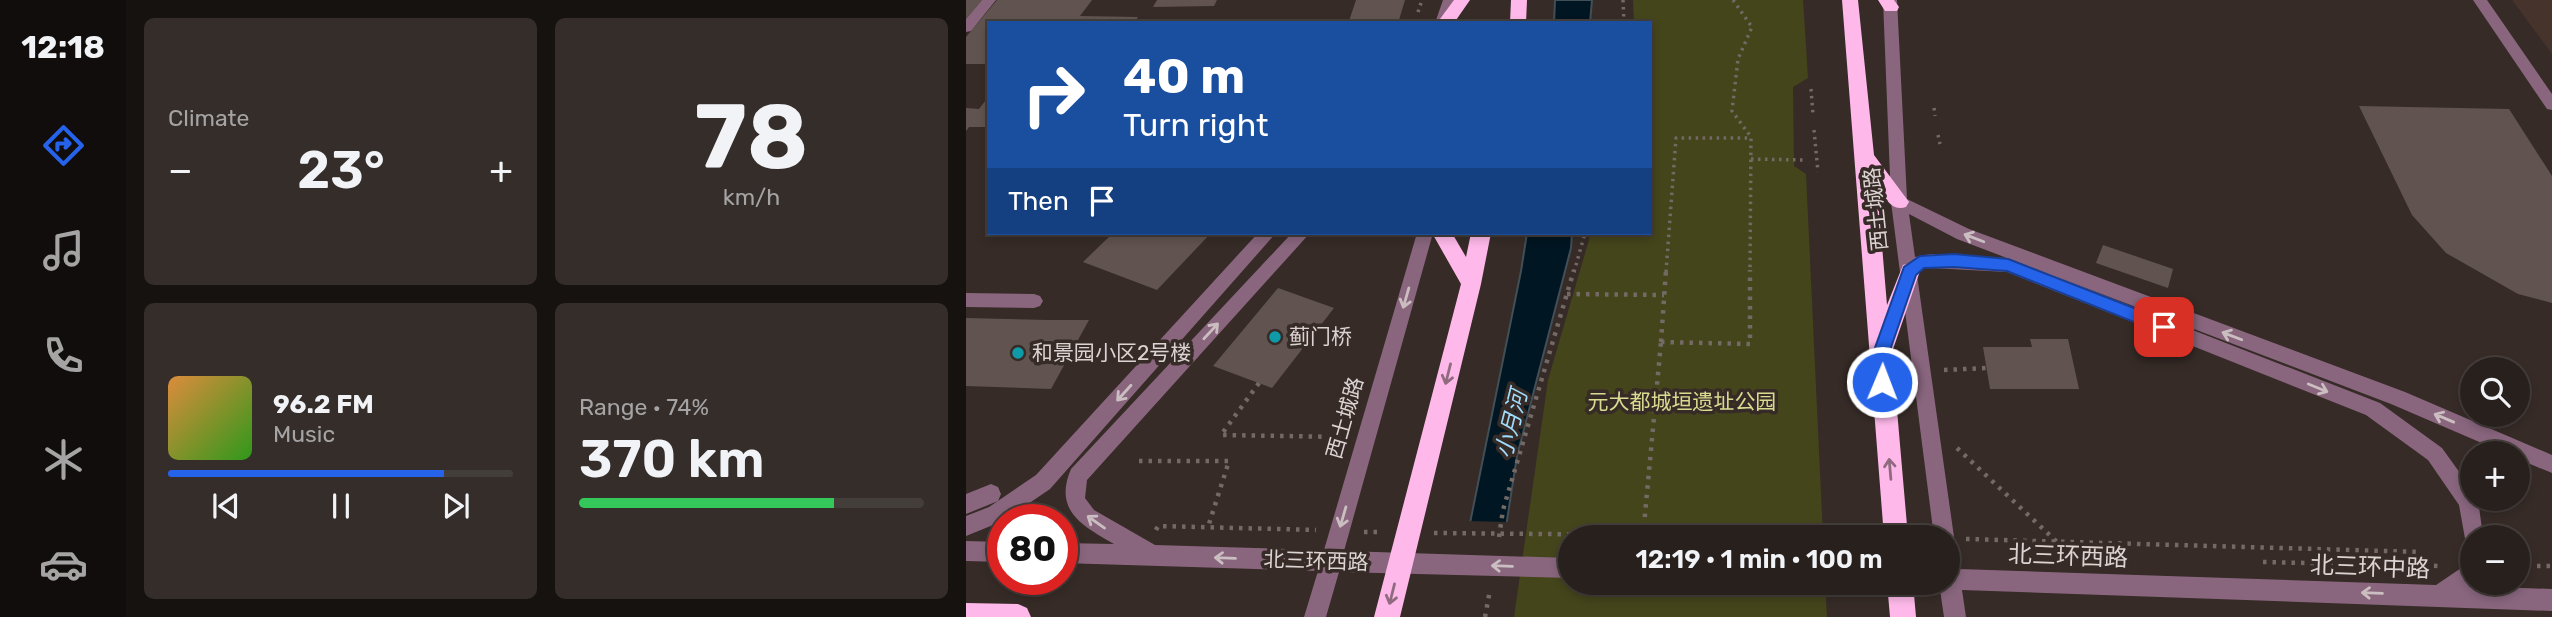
<!DOCTYPE html>
<meta charset="utf-8">
<style>
:root{--surface:#28201d;--page:#342d2a;--text:#f1f3f6;--muted:#a5a3a4;--line:#443e3b;--accent:#2563eb}
body{margin:0;font-family:Rubik,"Noto Sans SC",sans-serif;background:var(--page);color:var(--text);height:100vh;display:flex;flex-direction:column;font-size:26px;white-space:nowrap}
*{box-sizing:border-box;margin:0}
p{font-size:23px;color:var(--muted)}
.icon{flex:none;width:38px;height:38px;fill:none;stroke:currentColor;stroke-width:2;stroke-linecap:round;stroke-linejoin:round}
.map{position:relative;flex:1;overflow:hidden}
.details{display:flex;flex-direction:column;gap:18px;padding:18px;background:#161210;width:840px}
.details>*{flex:none}
.top-card{position:absolute;left:21px;top:21px;width:665px;height:214px;border-radius:0px;box-shadow:0 4px 10px #0003,0 0 0 2px var(--line);background:#1a4fa0;color:#fff;overflow:hidden}
.controls{position:absolute;left:1494px;top:357px;display:grid;gap:14px}
.controls a{display:grid;place-items:center;width:70px;height:70px;border-radius:50%;background:var(--surface);box-shadow:0 4px 10px #0003,0 0 0 2px var(--line);font-size:35px}
.speed{position:absolute;left:21px;top:504px;display:flex;gap:14px;font-size:35px;font-weight:700;text-align:center}
.speed>*{display:grid;place-content:center;width:91px;height:91px;border-radius:50%;background:var(--surface);box-shadow:0 4px 10px #0003,0 0 0 2px var(--line);line-height:1}
.speed .limit{border:10px solid #d22;background:#fff;color:#111}
.pin{position:absolute;display:grid;place-items:center;width:60px;height:60px;color:#fff;margin:-30px;border-radius:14px;box-shadow:0 4px 10px #0006}
.me{position:absolute;width:77px;margin:-38px;rotate:1deg;stroke-linejoin:round;filter:drop-shadow(0 0 5px #0008)}
.turn{display:flex;align-items:center;gap:24px;height:147px;padding:0 21px;font-size:32px}
.turn .icon{width:91px;height:91px;stroke-width:2.5}
.turn b{display:block;font-size:49px;line-height:60px}
.then{display:flex;align-items:center;height:66px;padding:0 21px;background:#0003;gap:14px;font-size:26px}
.big{font-size:52px;font-weight:600;line-height:1.1}
.details .widget{flex:1;display:flex;flex-direction:column;justify-content:center;gap:10px;min-width:0;padding:0 24px;border-radius:10px;background:var(--page)}
.details .dial{align-items:center;gap:0}
.dial b{font-size:91px;line-height:1}
.song{display:flex;align-items:center;gap:21px}
.cover{width:84px;height:84px;border-radius:10px;background:linear-gradient(135deg,hsl(30 70% 55%),hsl(110 70% 35%))}
.played{height:7px;border-radius:4px;background:linear-gradient(90deg,var(--accent) 80%,var(--line) 80%)}
.keys{display:flex;justify-content:space-around;direction:ltr}
.heat{display:flex;justify-content:space-between;align-items:center;font-size:38px;direction:ltr}
.charge{height:10px;border-radius:5px;background:linear-gradient(90deg,#34c759 74%,var(--line) 0)}
.details .tiles{flex:1;display:grid;gap:18px;grid-template-columns:repeat(2,1fr)}
.trip{position:absolute;left:592px;top:525px;width:402px;height:70px;border-radius:35px;background:var(--surface);box-shadow:0 4px 10px #0003,0 0 0 2px var(--line);font-weight:600;line-height:70px;text-align:center}
main{display:flex;flex:1;min-height:0}
.tab-bar{display:flex;flex-direction:column;width:126px;justify-content:space-around;align-items:center;background:#100d0c;color:var(--muted)}
.tab-bar .icon{width:49px;height:49px}
.tab-bar .selected{color:var(--accent)}
.tab-bar b{font-size:32px;color:var(--text)}
.map>svg:first-child{display:block}
</style>
<main>
<nav class="tab-bar">
<b>12:18</b>
<svg class="icon selected" aria-label="directions" viewBox="0 0 24 24"><path d="M12 3l9 9-9 9-9-9zM9 14v-3h6M13 9l2 2-2 2"/></svg>
<svg class="icon" aria-label="music" viewBox="0 0 24 24"><path d="M9 18V5l10-2v13"/><circle cx="6" cy="18" r="3"/><circle cx="16" cy="16" r="3"/></svg>
<svg class="icon" aria-label="phone" viewBox="0 0 24 24"><path d="M5 4h4l2 5-3 2q2 4 5 5l2-3 5 2v4C11 20 4 13 5 4z"/></svg>
<svg class="icon" aria-label="climate" viewBox="0 0 24 24"><path d="M12 3v18M4 7l16 10M4 17L20 7"/></svg>
<svg class="icon" aria-label="car" viewBox="0 0 24 24"><path d="M5 17H2v-5l4-1 3-4h7l3 4 3 1v5h-3M9 17h6M6 11h13"/><circle cx="7" cy="17" r="2"/><circle cx="17" cy="17" r="2"/></svg>
</nav>
<section class="details">
<div class="tiles">
<div class="widget"><p>Climate</p>
<div class="heat"><a>−</a><b class="big">23°</b><a>+</a></div>
</div>
<div class="widget dial"><b>78</b><p>km/h</p></div>
<div class="widget">
<div class="song"><i class="cover"></i><div><b>96.2 FM</b><p>Music</p></div></div>
<div class="played"></div>
<div class="keys"><svg class="icon" aria-label="previous" viewBox="0 0 24 24"><path d="M18 5L8 12l10 7zM5 5v14"/></svg><svg class="icon" aria-label="pause" viewBox="0 0 24 24"><path d="M8 5v14M16 5v14"/></svg><svg class="icon" aria-label="next" viewBox="0 0 24 24"><path d="M6 5l10 7-10 7zM19 5v14"/></svg></div>
</div>
<div class="widget"><p>Range · 74%</p><b class="big">370 km</b><div class="charge"></div></div>
</div>
</section>
<div class="map">
<svg width="1586" height="617" viewBox="0 0 1586 617">
<rect width="100%" height="100%" fill="#362b27"/>
<path fill="#45332c" d="M1546 0H1586V54Z"/>
<path fill="#44451b" d="M667 0H837L842 78 827 87 828 166 840 174 857 537H604V583H859L861 617H548L582 380 625 233H684V23H668Z"/>
<g fill="#001622" stroke="#424f57" stroke-width="2">
<path d="M589 0H626L624 23H588Z"/>
<path d="M561 233H606L605 248 551 456 526 617H485L555 271Z"/>
</g>
<path fill="#362b27" d="M501 521 544 522 529 617H481Z"/>
<g fill="#615450">
<path d="M0 0H16L0 19Z"/>
<path d="M31 0H126L114 16 172 17 168 23H23V64H0V37Z"/>
<path d="M191 0H251L248 6 187 7Z"/>
<path d="M390 0H439L433 20 383 21Z"/>
<path d="M23 96V127H3L0 131V108L13 109Z"/>
<path d="M1393 106 1543 109 1586 176V303L1552 294 1480 253 1446 215Z"/>
<path d="M147 233H245L191 290 117 262Z"/>
<path d="M1137 245 1207 269 1202 288 1130 263Z"/>
<path d="M312 288 368 308 306 388 247 366Z"/>
<path d="M0 318 83 320H123L85 389 0 386Z"/>
<path d="M1064 339H1102L1113 389H1024L1017 347H1066Z"/>
</g>
<g fill="none" stroke-linecap="round" stroke-linejoin="round">
<g stroke="#736965" stroke-width="3.5" stroke-dasharray="2.5 4.5" stroke-linecap="butt">
<path d="M657 0 658 23"/>
<path d="M767 0 786 27 772 59 766 111 785 137"/>
<path d="M452 12 456 0"/>
<path d="M845 89 847 115"/>
<path d="M968 108 969 116"/>
<path d="M848 130 852 172"/>
<path d="M972 135 974 144"/>
<path d="M785 159 838 160"/>
<path d="M608 272 619 233"/>
<path d="M700 272 710 138H785L784 272"/>
</g>
<g stroke="#736965" stroke-width="4.5" stroke-dasharray="3.5 6" stroke-linecap="butt">
<path d="M601 294 698 295"/>
<path d="M695 342 784 344V270"/>
<path d="M695 342 700 270"/>
<path d="M978 370 1020 368"/>
<path d="M293 383 255 435 378 437"/>
<path d="M991 448 1091 542"/>
<path d="M173 461H263L242 527"/>
<path d="M190 530 192 526 350 530"/>
<path d="M398 532H417"/>
<path d="M468 533 907 537"/>
<path d="M677 536 695 342"/>
<path d="M533 537 537 510 608 270"/>
<path d="M1000 539 1455 552"/>
<path d="M1297 562 1474 566"/>
<path d="M1552 566H1586"/>
<path d="M519 617 524 590"/>
</g>
<g fill="#89667e" fill-rule="evenodd">
<path d="M16 0H30L5 31 0 32V19Z"/>
<path d="M477 0H491L483 23H469Z"/>
<path d="M917 0H931L941 199 1003 229 1439 392 1586 455V473L1552 459V453H1539L1425 404 991 239 943 214 949 257 965 254 1042 258 1414 403 1476 448 1507 491V499H1512L1517 537H1507V547L1500 544 1493 505 1462 460 1400 415 1041 272 965 268H958L951 275 988 537 982 546V537H968L925 202Z"/>
<path d="M1507 0H1521L1586 94V110L1581 109Z"/>
<path d="M292 233H310L84 489 37 521 0 536V516L23 507 70 475Z"/>
<path d="M326 233H344L121 480 119 498 128 510 189 545 358 550 451 233H467L378 551 604 558V578L373 572 360 617H338L352 571 96 563V543L148 544C117 526 87 511 105 469Z"/>
<path d="M0 293 68 294 74 296 77 301 74 306 68 308 0 307Z"/>
<path d="M25 484 32 487 35 494 32 501 0 514V494Z"/>
<path d="M0 541 37 542V562L0 561Z"/>
<path d="M982 556 989 559 993 569 1470 585 1507 560 1508 583 1503 586 1586 589V611L996 590 1000 617H978L973 583H982Z"/>
</g>
<g fill="#feb9ea" fill-rule="evenodd">
<path d="M488 0H504L488 23H471Z"/>
<path d="M545 0H561L560 23H544Z"/>
<path d="M876 0H892L908 155 943 202 940 207C925 212 919 197 911 186L921 305 937 265 944 263 951 265 954 271 926 352 942 537H918Z"/>
<path d="M912 0H928L933 7 931 11H919Z"/>
<path d="M466 233H486L500 257 505 233H525L515 284 434 617H408L495 284Z"/>
<path d="M921 583H947L950 617H924Z"/>
<path d="M0 603 52 604 61 608 65 617H0Z"/>
</g>
</g>
<defs><path id="oneway-shaft" d="M-6 0H5M1.5-3L5.5 0L1.5 3" fill="none" stroke-width="1.6" stroke-linecap="round" stroke-linejoin="round" transform="scale(1.75)"/></defs>
<g stroke="#cbbec1">
<use href="#oneway-shaft" transform="translate(1008 238) rotate(-159)"/>
<use href="#oneway-shaft" transform="translate(440 298) rotate(106)"/>
<use href="#oneway-shaft" transform="translate(245 331) rotate(-47)"/>
<use href="#oneway-shaft" transform="translate(1266 336) rotate(-159)"/>
<use href="#oneway-shaft" transform="translate(1352 388) rotate(22)"/>
<use href="#oneway-shaft" transform="translate(158 393) rotate(132)"/>
<use href="#oneway-shaft" transform="translate(1478 418) rotate(-157)"/>
<use href="#oneway-shaft" transform="translate(377 517) rotate(106)"/>
<use href="#oneway-shaft" transform="translate(130 522) rotate(-145)"/>
<use href="#oneway-shaft" transform="translate(259 558) rotate(-178)"/>
<use href="#oneway-shaft" transform="translate(536 566) rotate(-178)"/>
<use href="#oneway-shaft" transform="translate(1406 593) rotate(-178)"/>
</g>
<g stroke="#906b7f">
<use href="#oneway-shaft" transform="translate(482 374) rotate(104)"/>
<use href="#oneway-shaft" transform="translate(924 469) rotate(-95)"/>
<use href="#oneway-shaft" transform="translate(426 594) rotate(104)"/>
</g>
<path fill="#2563eb" stroke="#184099" stroke-width="2" d="M988 254 1042 259 1204 322 1206 327 1204 332 1198 334 1041 271 988 267 958 268 950 275 922 356 925 382 922 387 916 389 910 387 906 356 938 267 954 256Z"/>
<g fill="#0f9aa8" stroke="#362b27" stroke-width="2.5">
<circle cx="309" cy="337" r="7"/>
<circle cx="52" cy="353" r="7"/>
</g>
<g text-anchor="middle" stroke-width="7" stroke-linejoin="round" paint-order="stroke">
<g font-size="21" fill="#dcd4d2" stroke="#362b27">
<text transform="translate(910 209) rotate(-96)" y="7">西土城路</text>
<text transform="translate(379 418) rotate(-74)" y="7">西土城路</text>
<text transform="translate(350 561) rotate(2)" y="7">北三环西路</text>
</g>
<g font-size="21" fill="#dcd4d2" stroke="#362b27" text-anchor="start">
<text x="323" y="344">蓟门桥</text>
<text x="66" y="360">和景园小区2号楼</text>
</g>
<g font-size="21" fill="#d8db90" stroke="#362b27">
<text x="716" y="409">元大都城垣遗址公园</text>
</g>
<g font-size="23" font-style="italic" fill="#9fdcfc" stroke="#362b27">
<text transform="translate(545 424) rotate(-76)" y="8">小月河</text>
</g>
<g font-size="24" fill="#dcd4d2" stroke="#362b27">
<text transform="translate(1102 556) rotate(2)" y="8">北三环西路</text>
<text transform="translate(1404 567) rotate(2)" y="8">北三环中路</text>
</g>
</g>
</svg>
<div class="controls">
<a><svg class="icon" aria-label="search" viewBox="0 0 24 24"><circle cx="10" cy="10" r="6"/><path d="M15 15l6 6"/></svg></a>
<a>+</a>
<a>−</a>
</div>
<div class="speed"><div class="limit">80</div></div>
<div class="pin" style="left:1198px;top:327px;background:#d93025"><svg class="icon" aria-label="arrive" viewBox="0 0 24 24"><path d="M6 21V4h12l-3 4 3 4H6"/></svg></div>
<svg class="me" style="left:916px;top:382px" viewBox="-20 -20 40 40"><circle r="17" fill="#2563eb" stroke="#fff" stroke-width="3"/><path d="M0-11L8 9 0 5-8 9z" fill="#fff"/></svg>
<div class="trip">12:19 · 1 min · 100 m</div>
<div class="top-card">
<div class="turn"><svg class="icon" aria-label="right" viewBox="0 0 24 24"><path d="M7 20v-9h11M14 6l5 5-5 5"/></svg><div><b>40 m</b>Turn right</div></div>
<div class="then">Then<svg class="icon" aria-label="arrive" viewBox="0 0 24 24"><path d="M6 21V4h12l-3 4 3 4H6"/></svg></div>
</div>
</div>
</main>
